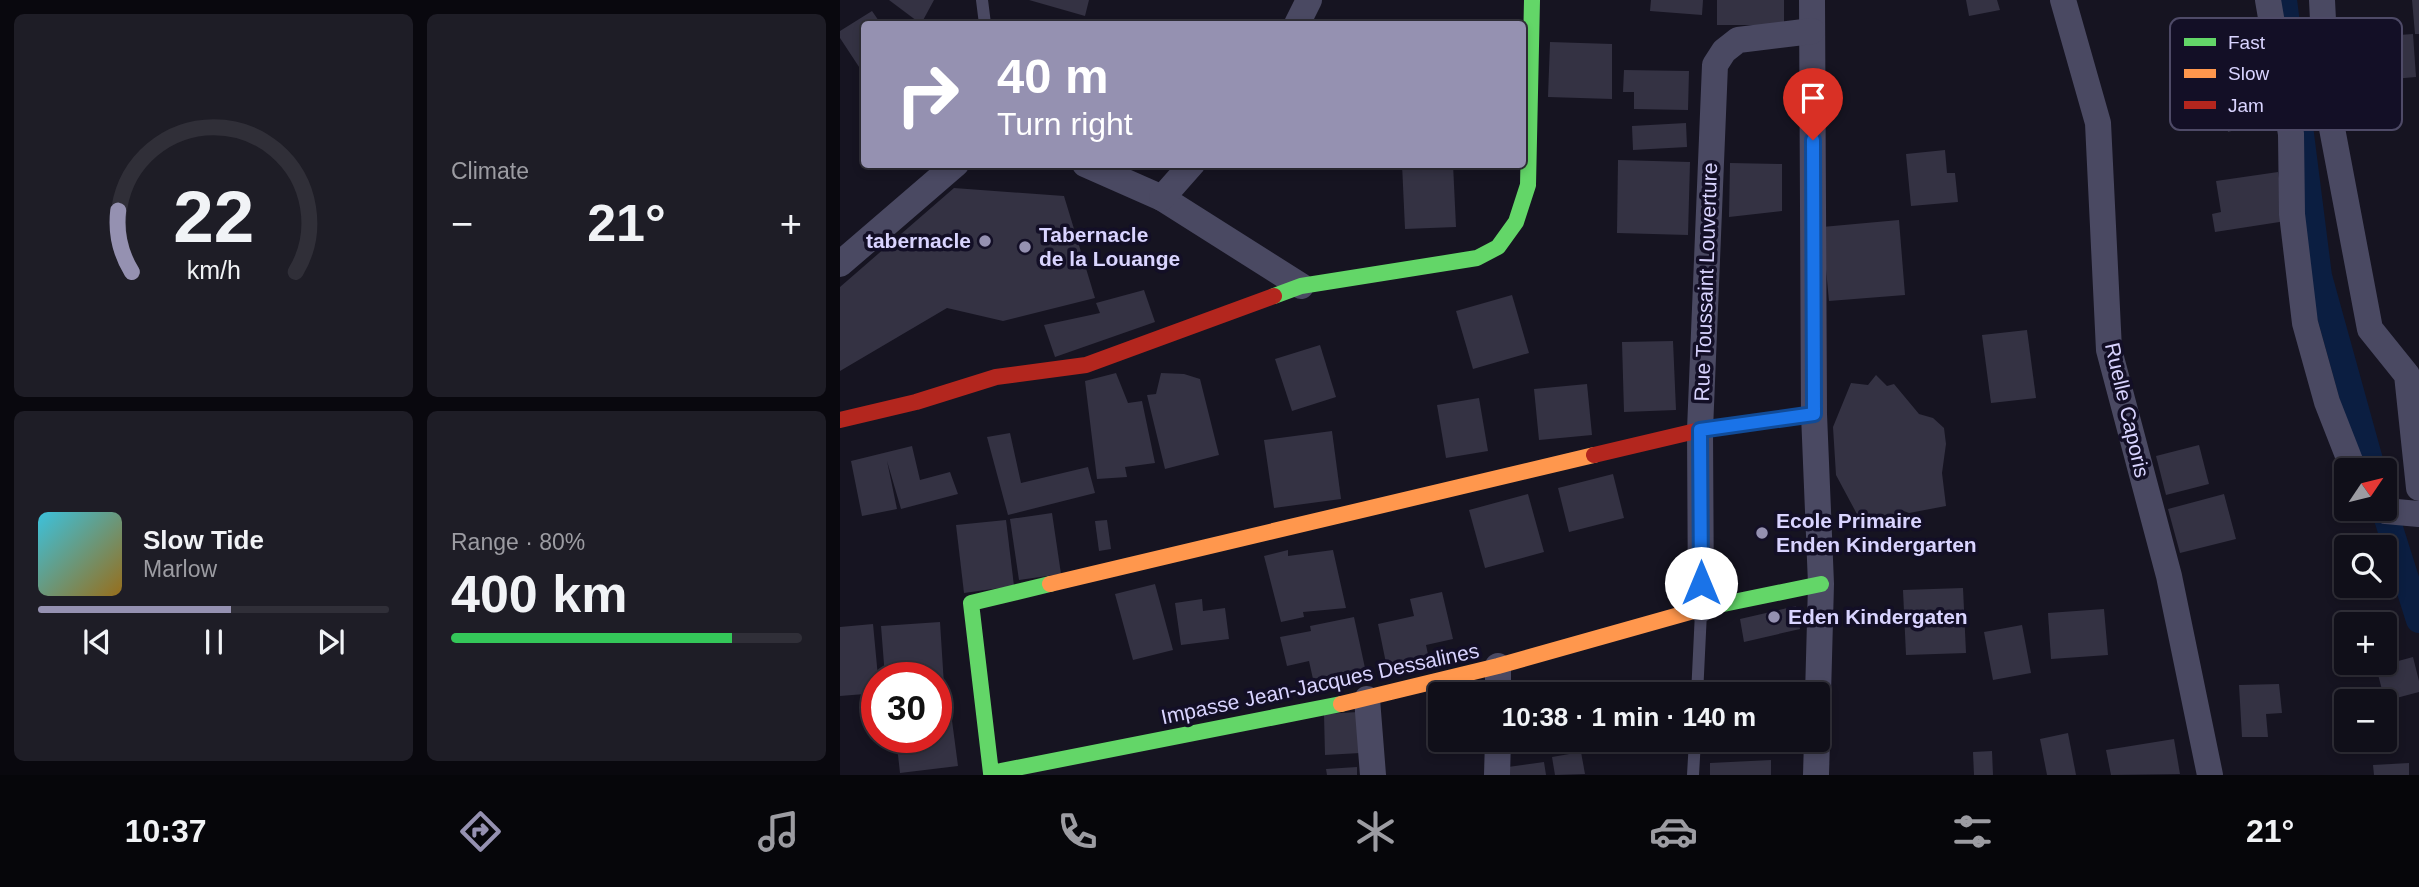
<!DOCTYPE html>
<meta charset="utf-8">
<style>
:root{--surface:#100f19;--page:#1e1d26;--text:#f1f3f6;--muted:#9c9ca2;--line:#302f38;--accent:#9591b1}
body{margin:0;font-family:Arial,sans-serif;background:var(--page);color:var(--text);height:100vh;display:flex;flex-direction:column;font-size:26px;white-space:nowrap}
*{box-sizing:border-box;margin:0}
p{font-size:23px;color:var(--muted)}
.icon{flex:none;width:38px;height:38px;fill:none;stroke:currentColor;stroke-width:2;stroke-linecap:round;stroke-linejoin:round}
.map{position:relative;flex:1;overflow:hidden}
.panel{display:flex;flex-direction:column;gap:14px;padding:14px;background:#09080e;width:840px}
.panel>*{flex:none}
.hud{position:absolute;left:21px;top:21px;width:665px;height:147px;border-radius:7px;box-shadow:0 4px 10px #0003,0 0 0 2px var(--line);background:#9591b1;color:#fff;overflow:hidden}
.needle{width:46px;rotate:55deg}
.buttons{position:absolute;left:1494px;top:458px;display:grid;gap:14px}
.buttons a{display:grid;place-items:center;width:63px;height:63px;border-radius:7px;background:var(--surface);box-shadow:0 4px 10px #0003,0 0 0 2px var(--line);font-size:35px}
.speed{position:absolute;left:21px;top:662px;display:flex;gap:14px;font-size:35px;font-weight:700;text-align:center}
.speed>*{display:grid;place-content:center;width:91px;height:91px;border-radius:50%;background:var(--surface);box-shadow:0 4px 10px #0003,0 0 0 2px var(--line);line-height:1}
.speed .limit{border:10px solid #d22;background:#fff;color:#111}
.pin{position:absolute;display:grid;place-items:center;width:60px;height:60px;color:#fff;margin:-72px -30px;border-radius:50% 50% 50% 0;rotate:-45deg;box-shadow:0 0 7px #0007}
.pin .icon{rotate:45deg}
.me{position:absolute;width:77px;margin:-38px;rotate:0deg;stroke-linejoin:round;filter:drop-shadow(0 0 5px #0008)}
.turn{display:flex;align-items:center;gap:24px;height:147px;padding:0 21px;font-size:32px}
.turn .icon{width:91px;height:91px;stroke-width:2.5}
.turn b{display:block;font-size:49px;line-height:60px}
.big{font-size:52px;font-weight:700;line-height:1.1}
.panel .card{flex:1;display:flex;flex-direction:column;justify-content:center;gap:10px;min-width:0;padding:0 24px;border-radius:10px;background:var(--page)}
.panel .dial{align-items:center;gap:0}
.dial svg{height:182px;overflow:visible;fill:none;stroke:var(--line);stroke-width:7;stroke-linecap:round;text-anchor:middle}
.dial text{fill:var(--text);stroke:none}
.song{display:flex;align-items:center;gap:21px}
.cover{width:84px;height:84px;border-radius:10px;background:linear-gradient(135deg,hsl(190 70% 55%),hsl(40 70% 35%))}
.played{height:7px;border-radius:4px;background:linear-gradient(90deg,var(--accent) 55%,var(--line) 55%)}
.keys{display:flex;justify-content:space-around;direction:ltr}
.heat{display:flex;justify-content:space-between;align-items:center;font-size:38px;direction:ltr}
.charge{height:10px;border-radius:5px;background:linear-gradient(90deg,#34c759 80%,var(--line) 0)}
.panel .tiles{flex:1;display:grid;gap:14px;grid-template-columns:repeat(2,1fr)}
.trip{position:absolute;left:588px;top:682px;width:402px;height:70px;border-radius:7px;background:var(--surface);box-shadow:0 4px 10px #0003,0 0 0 2px var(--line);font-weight:700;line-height:70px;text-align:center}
.tabs{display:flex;height:112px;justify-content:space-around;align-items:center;background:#06060a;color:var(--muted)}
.tabs .icon{width:49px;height:49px}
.tabs .selected{color:var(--accent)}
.tabs b{font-size:32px;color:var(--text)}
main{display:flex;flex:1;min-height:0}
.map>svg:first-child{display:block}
</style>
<main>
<section class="panel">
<div class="tiles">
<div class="card dial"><svg viewBox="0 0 100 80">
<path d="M14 69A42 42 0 1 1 86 69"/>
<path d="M14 69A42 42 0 0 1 8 42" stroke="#9591b1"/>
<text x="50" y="56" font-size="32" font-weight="700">22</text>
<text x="50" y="72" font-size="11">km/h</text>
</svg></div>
<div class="card"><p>Climate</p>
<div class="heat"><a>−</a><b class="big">21°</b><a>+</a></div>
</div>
<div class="card">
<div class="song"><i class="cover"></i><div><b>Slow Tide</b><p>Marlow</p></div></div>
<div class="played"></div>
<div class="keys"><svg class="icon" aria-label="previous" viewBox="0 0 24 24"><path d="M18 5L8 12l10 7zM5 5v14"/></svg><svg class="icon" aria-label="pause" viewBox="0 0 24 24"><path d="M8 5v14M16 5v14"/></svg><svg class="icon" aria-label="next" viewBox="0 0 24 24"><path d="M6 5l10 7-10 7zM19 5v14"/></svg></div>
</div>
<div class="card"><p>Range · 80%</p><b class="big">400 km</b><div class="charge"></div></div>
</div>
</section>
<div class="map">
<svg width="1579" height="775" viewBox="0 0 1579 775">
<rect width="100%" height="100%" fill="#161421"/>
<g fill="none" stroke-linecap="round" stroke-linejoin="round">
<g stroke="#0b1e41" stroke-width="26">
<path d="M1444 0 1479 276 1533 471"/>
<path d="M1544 509 1579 620"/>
</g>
</g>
<g fill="#343243">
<path d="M49 0H94L81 24Z"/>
<path d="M189 0H249L245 16Z"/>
<path d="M811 0H863L862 15 810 11Z"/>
<rect x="877" y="0" width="67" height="25"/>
<path d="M1126 0H1157L1160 10 1129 16Z"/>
<path d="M1572 0H1579V34H1575Z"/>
<path d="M32 11 41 24H24L23 73 0 38V31Z"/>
<path d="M1573 34 1576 77 1506 83 1502 39Z"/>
<path d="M710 42 772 44V99L708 97Z"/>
<path d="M1428 67 1439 118 1388 132 1377 81Z"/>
<path d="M784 70 849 71 848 110 794 109V92H783Z"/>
<path d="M846 123 847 147 793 150 792 126Z"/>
<path d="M1105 150 1107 173H1115L1118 202 1071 206 1066 154Z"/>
<path d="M778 160 850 162 848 235 777 233Z"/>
<path d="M890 163 942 164V211L889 217Z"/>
<path d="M562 164H613L616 227 565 229Z"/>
<path d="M1438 172 1446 221 1375 232 1372 214 1381 212 1376 181Z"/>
<path d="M114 188 224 196 255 298 163 321 107 308 0 371V287Z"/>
<path d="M1059 220 1065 295 989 301 982 227Z"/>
<path d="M304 290 315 322 215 357 204 325 260 313 256 303Z"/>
<path d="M672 295 689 353 633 369 616 311Z"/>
<path d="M1187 330 1196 398 1151 403 1142 335Z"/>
<path d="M833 341 836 410 784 412 782 342Z"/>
<path d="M480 345 496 397 452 411 435 359Z"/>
<path d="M276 373 288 403 302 401 315 463 285 467 287 477 257 479 245 381Z"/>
<path d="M321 373 344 374 360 379 379 455 325 469 307 395 316 394Z"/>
<path d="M1036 375 1047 386 1054 384 1079 414 1093 418 1104 428 1106 444 1102 473 1106 506 1069 513 1061 510 1055 516H1018L996 475 993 427 1011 383 1028 385Z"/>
<path d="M747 384 752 435 699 440 694 389Z"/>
<path d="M639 398 648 451 606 458 597 405Z"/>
<path d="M492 431 501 499 434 508 424 440Z"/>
<path d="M170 433 181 483 248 467 255 493 168 515 147 437Z"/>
<path d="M1359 445 1369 484 1326 495 1316 456Z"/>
<path d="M72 446 80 480 110 472 118 494 61 509 47 461 57 509 22 516 11 461Z"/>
<path d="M773 474 784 518 729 532 718 488Z"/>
<path d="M688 494 704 552 645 568 629 510Z"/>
<path d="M1384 494 1396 539 1340 553 1328 509Z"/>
<path d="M212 513 221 574 179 580 170 519Z"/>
<path d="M166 520 174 586 124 593 116 525Z"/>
<path d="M267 520 271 549 259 551 255 521Z"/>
<path d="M448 550V556L493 550 506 608 463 612 464 617 441 622 424 556Z"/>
<path d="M315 584 333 650 293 660 275 594Z"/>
<path d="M1123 588 1126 653 1066 655 1063 590Z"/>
<path d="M602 592 613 639 586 645 589 659 547 668 538 624 574 616 570 599Z"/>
<path d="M362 599 363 611 385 608 389 639 341 645 335 603Z"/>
<path d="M956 606 960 629 904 642 900 619Z"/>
<path d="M1264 609 1268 655 1211 659 1208 613Z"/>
<path d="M514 617 525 668 473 679 469 661 447 666 440 637 471 631 470 626Z"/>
<path d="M100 622 104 685 96 686V677H45L41 626Z"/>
<path d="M33 624 38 677 37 693 0 696V627Z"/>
<path d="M1182 625 1191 673 1153 680 1144 632Z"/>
<path d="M1573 657 1579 681V692L1545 701 1536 667Z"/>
<path d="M1439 684 1442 713 1426 714 1428 737H1402L1399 685Z"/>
<path d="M518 712 520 753 485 755 484 714Z"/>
<path d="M111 713 118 766 60 773 56 737H96V715Z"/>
<path d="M1228 733 1236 775H1207L1200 739Z"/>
<path d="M1334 739 1340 774 1271 775 1266 750Z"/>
<path d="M1152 751 1153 775H1134L1133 752Z"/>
<path d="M741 752 745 774 715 775 712 757Z"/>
<path d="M931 760V775H870V763Z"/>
<path d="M704 762 706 775H669L668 767Z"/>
<path d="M1569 763V775H1534L1533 765Z"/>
<path d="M517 767V775H487L486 769Z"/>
</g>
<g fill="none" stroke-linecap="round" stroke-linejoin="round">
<g stroke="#4a4962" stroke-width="12">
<path d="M142 0 145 24"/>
<path d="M857 695 861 612"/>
<path d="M853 775 855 740"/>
</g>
<g stroke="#4a4962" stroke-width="26">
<path d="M972 0 974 414 981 584 978 695"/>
<path d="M1223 0 1258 123 1269 350 1329 576 1370 775"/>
<path d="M1428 0 1451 134 1452 214 1465 323 1487 402 1514 471"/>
<path d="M1482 0 1487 102 1530 329 1567 375 1579 488"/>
<path d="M457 24 469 0"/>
<path d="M245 164 322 198 461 286"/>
<path d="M322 198 352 164"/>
<path d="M0 264 116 164"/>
<path d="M1542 509 1546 511 1579 514"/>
<path d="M861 609 860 430 875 65 884 51 898 40 972 31"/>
<path d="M658 695V666"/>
<path d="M527 699 533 775"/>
<path d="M657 775 658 740"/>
<path d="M976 775 977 740"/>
</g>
<g stroke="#63d668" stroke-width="16">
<path d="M434 296 461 286 637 258 658 247 676 222 688 185 692 0"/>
<path d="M210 584 131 603 151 773 501 704"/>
<path d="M864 608 981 584"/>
</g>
<g stroke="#ff974d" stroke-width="16">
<path d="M210 584 754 455"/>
<path d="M501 704 658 666 864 608"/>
</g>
<g stroke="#b3261e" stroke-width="16">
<path d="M0 420 76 402 156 377 246 365 434 296"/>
<path d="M754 455 860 430 974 414"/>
</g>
</g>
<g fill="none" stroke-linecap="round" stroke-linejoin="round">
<g stroke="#114b97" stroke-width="18">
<path id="route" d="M861 583 860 430 974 414 973 140"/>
</g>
<use href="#route" stroke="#1a73e8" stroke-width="12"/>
</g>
<g fill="#9591b1" stroke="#130f26" stroke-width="2.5">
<circle cx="145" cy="241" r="7"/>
<circle cx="185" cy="247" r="7"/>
<circle cx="922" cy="533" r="7"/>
<circle cx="934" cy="617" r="7"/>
</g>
<g text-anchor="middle" stroke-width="7" stroke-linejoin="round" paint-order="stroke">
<g font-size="21" font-weight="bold" fill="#d9d4ff" stroke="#130f26" text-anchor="start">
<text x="199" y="242">Tabernacle<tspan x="199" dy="24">de la Louange</tspan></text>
<text x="131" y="248" text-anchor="end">tabernacle</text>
<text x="936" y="528">Ecole Primaire<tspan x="936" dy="24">Enden Kindergarten</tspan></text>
<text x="948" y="624">Eden Kindergaten</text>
</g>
<g font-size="21" fill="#d9d4ff" stroke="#130f26">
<text transform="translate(866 282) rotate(-88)" y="7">Rue Toussaint Louverture</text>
<text transform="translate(1287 410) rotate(77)" y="7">Ruelle Caporis</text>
<text transform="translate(480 684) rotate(-12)" y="7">Impasse Jean-Jacques Dessalines</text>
</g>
</g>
<rect x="1330" y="18" width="232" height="112" rx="10" fill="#130f26" stroke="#4e4a67" stroke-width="2"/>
<rect x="1344" y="38" width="32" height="8" fill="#63d668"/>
<rect x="1344" y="69" width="32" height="9" fill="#ff974d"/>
<rect x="1344" y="101" width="32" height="8" fill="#b3261e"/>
<g font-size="19" fill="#d9d4ff">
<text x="1388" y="49">Fast</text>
<text x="1388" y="80">Slow</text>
<text x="1388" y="112">Jam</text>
</g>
</svg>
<div class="buttons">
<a><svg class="needle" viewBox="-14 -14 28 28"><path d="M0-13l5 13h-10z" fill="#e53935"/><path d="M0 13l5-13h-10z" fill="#9c9ca2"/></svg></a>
<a><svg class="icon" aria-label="search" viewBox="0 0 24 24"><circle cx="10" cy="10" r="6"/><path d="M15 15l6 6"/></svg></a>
<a>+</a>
<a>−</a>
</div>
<div class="speed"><div class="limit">30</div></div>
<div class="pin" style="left:973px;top:140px;background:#d93025"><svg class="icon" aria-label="arrive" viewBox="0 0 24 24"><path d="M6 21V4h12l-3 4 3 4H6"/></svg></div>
<svg class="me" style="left:861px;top:583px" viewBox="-20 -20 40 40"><circle r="19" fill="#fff"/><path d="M0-13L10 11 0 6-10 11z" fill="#1a73e8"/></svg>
<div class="trip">10:38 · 1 min · 140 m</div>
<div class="hud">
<div class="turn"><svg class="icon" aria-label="right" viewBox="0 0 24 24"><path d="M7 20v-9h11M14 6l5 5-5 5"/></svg><div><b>40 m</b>Turn right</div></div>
</div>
</div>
</main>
<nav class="tabs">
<b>10:37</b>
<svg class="icon selected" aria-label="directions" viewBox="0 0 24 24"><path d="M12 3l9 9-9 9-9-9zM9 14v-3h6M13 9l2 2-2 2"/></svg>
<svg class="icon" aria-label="music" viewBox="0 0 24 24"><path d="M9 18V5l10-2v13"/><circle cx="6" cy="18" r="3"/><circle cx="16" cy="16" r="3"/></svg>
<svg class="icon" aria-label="phone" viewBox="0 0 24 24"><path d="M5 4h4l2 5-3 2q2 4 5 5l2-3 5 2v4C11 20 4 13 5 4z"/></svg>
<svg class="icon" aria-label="climate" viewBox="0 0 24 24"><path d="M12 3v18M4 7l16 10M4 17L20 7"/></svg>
<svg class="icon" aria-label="car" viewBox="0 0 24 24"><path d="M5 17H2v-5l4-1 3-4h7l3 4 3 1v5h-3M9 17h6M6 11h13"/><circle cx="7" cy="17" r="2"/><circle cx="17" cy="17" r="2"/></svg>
<svg class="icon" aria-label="filters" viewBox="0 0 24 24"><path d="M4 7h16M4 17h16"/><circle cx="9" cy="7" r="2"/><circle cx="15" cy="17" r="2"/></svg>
<b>21°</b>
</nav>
